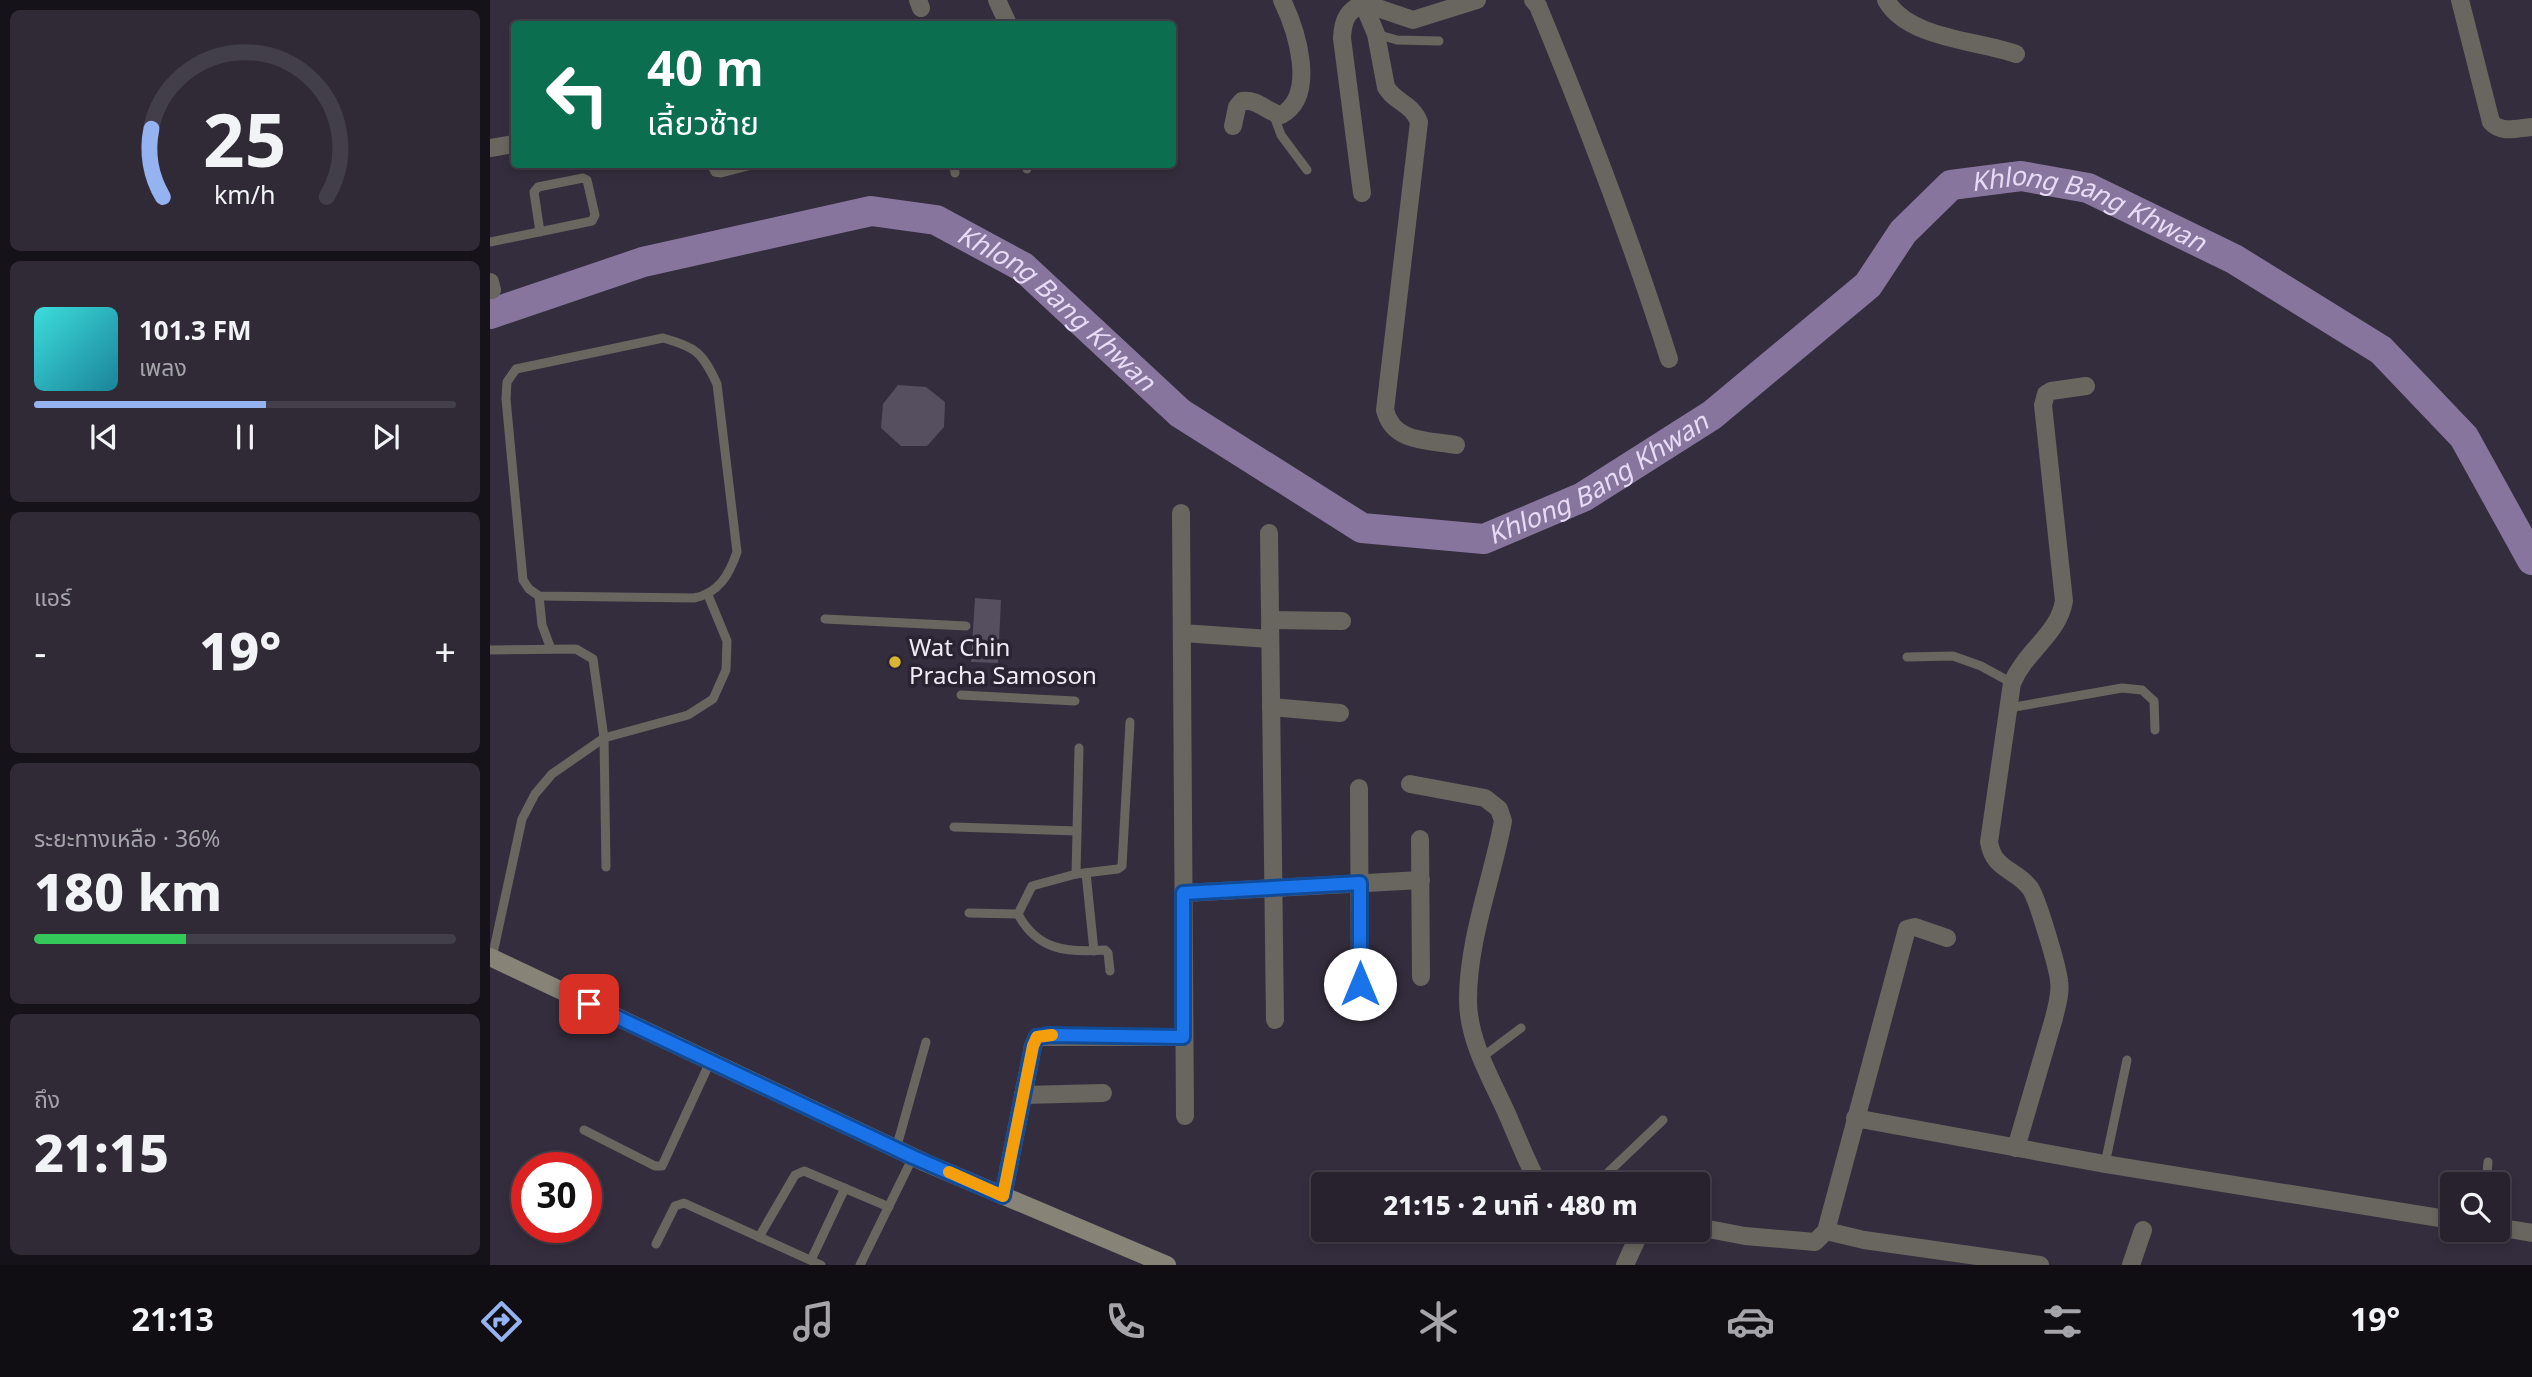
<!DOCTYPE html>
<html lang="th">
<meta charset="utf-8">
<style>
:root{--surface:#27222e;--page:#2f2a36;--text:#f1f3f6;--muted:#a4a4aa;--line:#433f4a;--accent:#95b2f1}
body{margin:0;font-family:Georgia,"Noto Sans Thai",serif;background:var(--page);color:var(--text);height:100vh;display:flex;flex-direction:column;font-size:26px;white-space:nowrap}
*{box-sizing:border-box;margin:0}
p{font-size:23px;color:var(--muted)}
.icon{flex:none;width:38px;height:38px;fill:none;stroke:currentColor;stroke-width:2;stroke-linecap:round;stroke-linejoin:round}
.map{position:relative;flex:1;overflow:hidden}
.details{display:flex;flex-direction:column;gap:10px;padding:10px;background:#151319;width:490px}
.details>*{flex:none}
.banner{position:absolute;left:21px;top:21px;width:665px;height:147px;border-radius:7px;box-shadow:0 4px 10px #0003,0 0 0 2px var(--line);background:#0b6e4f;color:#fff;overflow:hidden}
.buttons{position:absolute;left:1950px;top:1172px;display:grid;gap:14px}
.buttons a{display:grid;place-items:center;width:70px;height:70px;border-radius:7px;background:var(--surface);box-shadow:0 4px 10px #0003,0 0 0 2px var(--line);font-size:35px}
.speed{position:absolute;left:21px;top:1152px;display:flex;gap:14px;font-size:35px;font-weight:700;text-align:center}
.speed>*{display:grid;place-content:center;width:91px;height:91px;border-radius:50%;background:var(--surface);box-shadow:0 4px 10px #0003,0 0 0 2px var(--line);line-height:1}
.speed .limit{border:10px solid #d22;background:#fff;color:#111}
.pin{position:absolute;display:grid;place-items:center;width:60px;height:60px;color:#fff;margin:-30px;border-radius:14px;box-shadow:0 4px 10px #0006}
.me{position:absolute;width:77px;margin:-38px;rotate:0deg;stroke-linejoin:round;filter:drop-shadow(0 0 5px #0008)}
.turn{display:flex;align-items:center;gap:24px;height:147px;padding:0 21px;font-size:32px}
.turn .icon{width:91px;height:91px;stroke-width:2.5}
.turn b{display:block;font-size:49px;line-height:60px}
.big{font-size:52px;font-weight:800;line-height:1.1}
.details .widget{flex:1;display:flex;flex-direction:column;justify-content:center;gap:10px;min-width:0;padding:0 24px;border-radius:10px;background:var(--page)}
.details .dial{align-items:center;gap:0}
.dial svg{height:182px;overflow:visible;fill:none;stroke:var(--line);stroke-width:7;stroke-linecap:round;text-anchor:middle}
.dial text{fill:var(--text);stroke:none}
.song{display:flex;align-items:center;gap:21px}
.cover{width:84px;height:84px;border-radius:10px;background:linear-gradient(135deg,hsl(180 70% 55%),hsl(190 70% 35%))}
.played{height:7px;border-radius:4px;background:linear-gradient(90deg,var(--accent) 55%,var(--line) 55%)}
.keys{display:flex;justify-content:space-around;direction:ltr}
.heat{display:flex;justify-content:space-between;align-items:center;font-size:38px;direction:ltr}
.charge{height:10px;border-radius:5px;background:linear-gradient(90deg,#34c759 36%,var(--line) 0)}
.trip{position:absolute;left:821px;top:1172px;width:399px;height:70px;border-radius:7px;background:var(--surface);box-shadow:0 4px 10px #0003,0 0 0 2px var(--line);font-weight:800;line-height:70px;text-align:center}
.menu{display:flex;height:112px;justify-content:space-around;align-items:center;background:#100e12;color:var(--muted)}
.menu .icon{width:49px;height:49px}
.menu .selected{color:var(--accent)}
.menu b{font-size:32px;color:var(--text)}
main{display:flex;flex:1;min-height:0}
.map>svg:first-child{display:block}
</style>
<main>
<section class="details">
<div class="widget dial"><svg viewBox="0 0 100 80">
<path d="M14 69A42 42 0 1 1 86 69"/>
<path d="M14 69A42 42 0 0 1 9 39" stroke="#95b2f1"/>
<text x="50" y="56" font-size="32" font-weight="700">25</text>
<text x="50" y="72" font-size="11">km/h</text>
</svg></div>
<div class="widget">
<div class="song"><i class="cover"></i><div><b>101.3 FM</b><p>เพลง</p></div></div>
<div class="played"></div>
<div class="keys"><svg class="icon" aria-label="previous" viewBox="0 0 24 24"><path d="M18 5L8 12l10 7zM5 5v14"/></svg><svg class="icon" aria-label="pause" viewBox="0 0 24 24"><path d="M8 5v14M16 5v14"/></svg><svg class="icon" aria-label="next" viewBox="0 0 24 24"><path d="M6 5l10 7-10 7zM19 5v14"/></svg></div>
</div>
<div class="widget"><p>แอร์</p>
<div class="heat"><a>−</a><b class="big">19°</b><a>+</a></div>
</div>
<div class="widget"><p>ระยะทางเหลือ · 36%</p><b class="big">180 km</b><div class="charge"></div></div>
<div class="widget"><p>ถึง</p><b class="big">21:15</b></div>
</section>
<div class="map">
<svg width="2042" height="1265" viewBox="0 0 2042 1265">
<rect width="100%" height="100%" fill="#342d3d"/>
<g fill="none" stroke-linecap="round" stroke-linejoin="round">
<path stroke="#88759e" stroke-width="30" id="s1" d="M0 314 153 262 381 211 446 220 533 267 690 413 872 528 994 539 1093 497 1222 415 1378 285 1413 232 1461 185 1531 176 1598 188 1744 259 1891 350 1974 437 2042 560"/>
</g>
<g fill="#564f60">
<path d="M408 385 436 387 455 402 454 427 437 446H411L391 428 393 404Z"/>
<path d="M485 598 511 600 508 663 481 662Z"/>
</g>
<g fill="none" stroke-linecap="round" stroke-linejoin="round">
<g stroke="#68665e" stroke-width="9">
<path d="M886 34 907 40 949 41"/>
<path d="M783 113 791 135 817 170"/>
<path d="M221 164 225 172 231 173 266 164"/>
<path d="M464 164 465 173"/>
<path d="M536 164 537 169"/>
<path d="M0 242 102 221 105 215 97 180 93 178 48 187 44 192 50 232"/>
<path d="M173 338C207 348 212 352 227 384L247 552C239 575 229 593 204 598L49 596 39 589 33 580 16 399 17 382 26 369Z"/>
<path d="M49 596 52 625 61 649"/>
<path d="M335 619 476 626"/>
<path d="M0 650 86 649 103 659 114 738 116 867"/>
<path d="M1417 657 1463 656 1491 666 1522 683"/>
<path d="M471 695 585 701"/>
<path d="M1519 708 1632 688 1652 690 1664 701 1665 730"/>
<path d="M464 827 587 831"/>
<path d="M596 873 604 951"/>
<path d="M586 874 589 748"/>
<path d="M479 913 528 914 542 886 586 874 628 869 632 866 640 722"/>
<path d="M528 914C547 950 577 953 615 950L618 953 620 971"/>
<path d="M2 958 32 819 45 794 62 774 114 738 198 715 223 699 236 670 237 641 218 595"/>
<path d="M991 1058 1031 1028"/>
<path d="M94 1130 165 1166H172L220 1062"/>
<path d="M406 1149 436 1042"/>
<path d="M1615 1164 1637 1060"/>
<path d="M1105 1185 1173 1120"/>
<path d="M1996 1185 1998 1162"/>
<path d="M269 1237 305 1175 314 1171 399 1207"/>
<path d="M166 1244 185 1206 194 1203 331 1265"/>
<path d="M321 1260 355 1188"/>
<path d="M370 1265 423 1157"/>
</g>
<g stroke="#68665e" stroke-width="18">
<path d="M428 0 431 8"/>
<path d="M507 0 518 24"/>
<path d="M872 0 873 3 923 20 987 0"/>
<path d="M1043 0 1048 6C1096 122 1141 239 1179 359"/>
<path d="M1396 0C1418 39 1487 40 1526 54"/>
<path d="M1970 0 2001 122C2012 134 2027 128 2042 127"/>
<path d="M743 126 747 107 752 101C769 99 776 112 791 115 828 95 806 29 792 0"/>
<path d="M0 148 24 144"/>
<path d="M872 193 852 38C853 19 857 12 873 3L886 34 896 87C905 103 922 103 929 122L895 410C903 443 938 440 966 445"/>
<path d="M0 282 2 290"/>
<path d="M691 513 695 1116"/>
<path d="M779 533 785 1020"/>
<path d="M781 620 852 621"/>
<path d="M692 633 780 639"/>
<path d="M781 707 850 713"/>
<path d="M920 784 995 798 1009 809 1013 821C1002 880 978 939 978 1000 978 1041 1002 1080 1018 1116 1028 1140 1037 1162 1049 1185"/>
<path d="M869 788 870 1010"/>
<path d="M930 839 931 977"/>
<path d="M693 893 931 880"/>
<path d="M533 1095 613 1093"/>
<path d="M1365 1118 1615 1164 1962 1220"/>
<path d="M1526 1148 1564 1018C1567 1005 1571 993 1569 981 1568 968 1547 897 1540 888 1525 868 1504 871 1499 842L1522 683C1537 649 1568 635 1574 601L1553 405 1556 394 1561 391 1596 386"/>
<path d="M513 1196 543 1046 547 1037H693"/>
<path d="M1208 1227 1255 1236 1325 1242 1336 1231 1417 929 1425 927 1457 938"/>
<path d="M2007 1227 2042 1233"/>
<path d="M1336 1231 1374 1240 1550 1265"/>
<path d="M1135 1265 1151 1230"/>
<path d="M1641 1265 1653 1230"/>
</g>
<path stroke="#878376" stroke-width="18" d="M0 957 436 1163 677 1265"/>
</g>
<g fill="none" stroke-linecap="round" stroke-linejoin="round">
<g stroke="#114b97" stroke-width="18">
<path id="route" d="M99 1004 423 1157 513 1196 543 1046 547 1037 560 1035 693 1037V893L870 883V984"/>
</g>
<use href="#route" stroke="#1a73e8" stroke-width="12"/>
<path stroke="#f59e0b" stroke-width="12" d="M459 1172 513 1196 543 1046 547 1037 562 1035"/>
</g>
<circle fill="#d9b334" stroke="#2a2332" stroke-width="2.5" cx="405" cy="662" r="7"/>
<g text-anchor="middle" stroke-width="7" stroke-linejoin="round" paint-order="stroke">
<g font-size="24" fill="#f0ecf6" stroke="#2a2332" text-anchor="start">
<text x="419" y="656">Wat Chin<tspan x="419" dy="28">Pracha Samoson</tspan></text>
</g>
<g font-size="26" font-style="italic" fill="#e7dbf6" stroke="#2a2332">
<text dy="9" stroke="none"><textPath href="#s1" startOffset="1850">Khlong Bang Khwan</textPath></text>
<text dy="9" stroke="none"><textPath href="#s1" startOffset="611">Khlong Bang Khwan</textPath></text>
<text dy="9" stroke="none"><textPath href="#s1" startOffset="1241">Khlong Bang Khwan</textPath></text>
</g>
</g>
</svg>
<div class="buttons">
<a><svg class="icon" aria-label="search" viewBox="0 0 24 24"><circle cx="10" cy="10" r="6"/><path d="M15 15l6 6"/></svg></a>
</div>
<div class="speed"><div class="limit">30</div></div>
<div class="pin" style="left:99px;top:1004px;background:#d93025"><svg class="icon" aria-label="arrive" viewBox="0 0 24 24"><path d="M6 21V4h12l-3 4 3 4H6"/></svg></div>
<svg class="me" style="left:870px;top:984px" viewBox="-20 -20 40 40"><circle r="19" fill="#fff"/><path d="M0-13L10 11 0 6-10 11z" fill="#1a73e8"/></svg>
<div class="trip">21:15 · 2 นาที · 480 m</div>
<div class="banner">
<div class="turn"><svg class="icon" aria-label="left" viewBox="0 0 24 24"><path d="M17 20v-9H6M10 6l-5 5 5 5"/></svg><div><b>40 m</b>เลี้ยวซ้าย</div></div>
</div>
</div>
</main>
<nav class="menu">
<b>21:13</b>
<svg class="icon selected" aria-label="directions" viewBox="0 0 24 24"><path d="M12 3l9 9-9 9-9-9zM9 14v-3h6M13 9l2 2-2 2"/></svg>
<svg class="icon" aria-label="music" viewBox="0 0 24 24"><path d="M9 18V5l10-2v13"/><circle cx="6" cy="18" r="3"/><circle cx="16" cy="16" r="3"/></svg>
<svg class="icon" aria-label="phone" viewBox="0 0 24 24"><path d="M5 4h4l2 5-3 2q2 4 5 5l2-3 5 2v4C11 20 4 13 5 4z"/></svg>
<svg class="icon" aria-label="climate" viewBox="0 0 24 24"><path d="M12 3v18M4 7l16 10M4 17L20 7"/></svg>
<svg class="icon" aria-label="car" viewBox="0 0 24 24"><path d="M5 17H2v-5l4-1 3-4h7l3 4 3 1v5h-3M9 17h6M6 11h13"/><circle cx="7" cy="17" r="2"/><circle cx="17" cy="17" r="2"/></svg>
<svg class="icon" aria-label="filters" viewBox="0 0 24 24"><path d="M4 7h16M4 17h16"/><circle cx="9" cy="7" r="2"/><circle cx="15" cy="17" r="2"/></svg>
<b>19°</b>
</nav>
